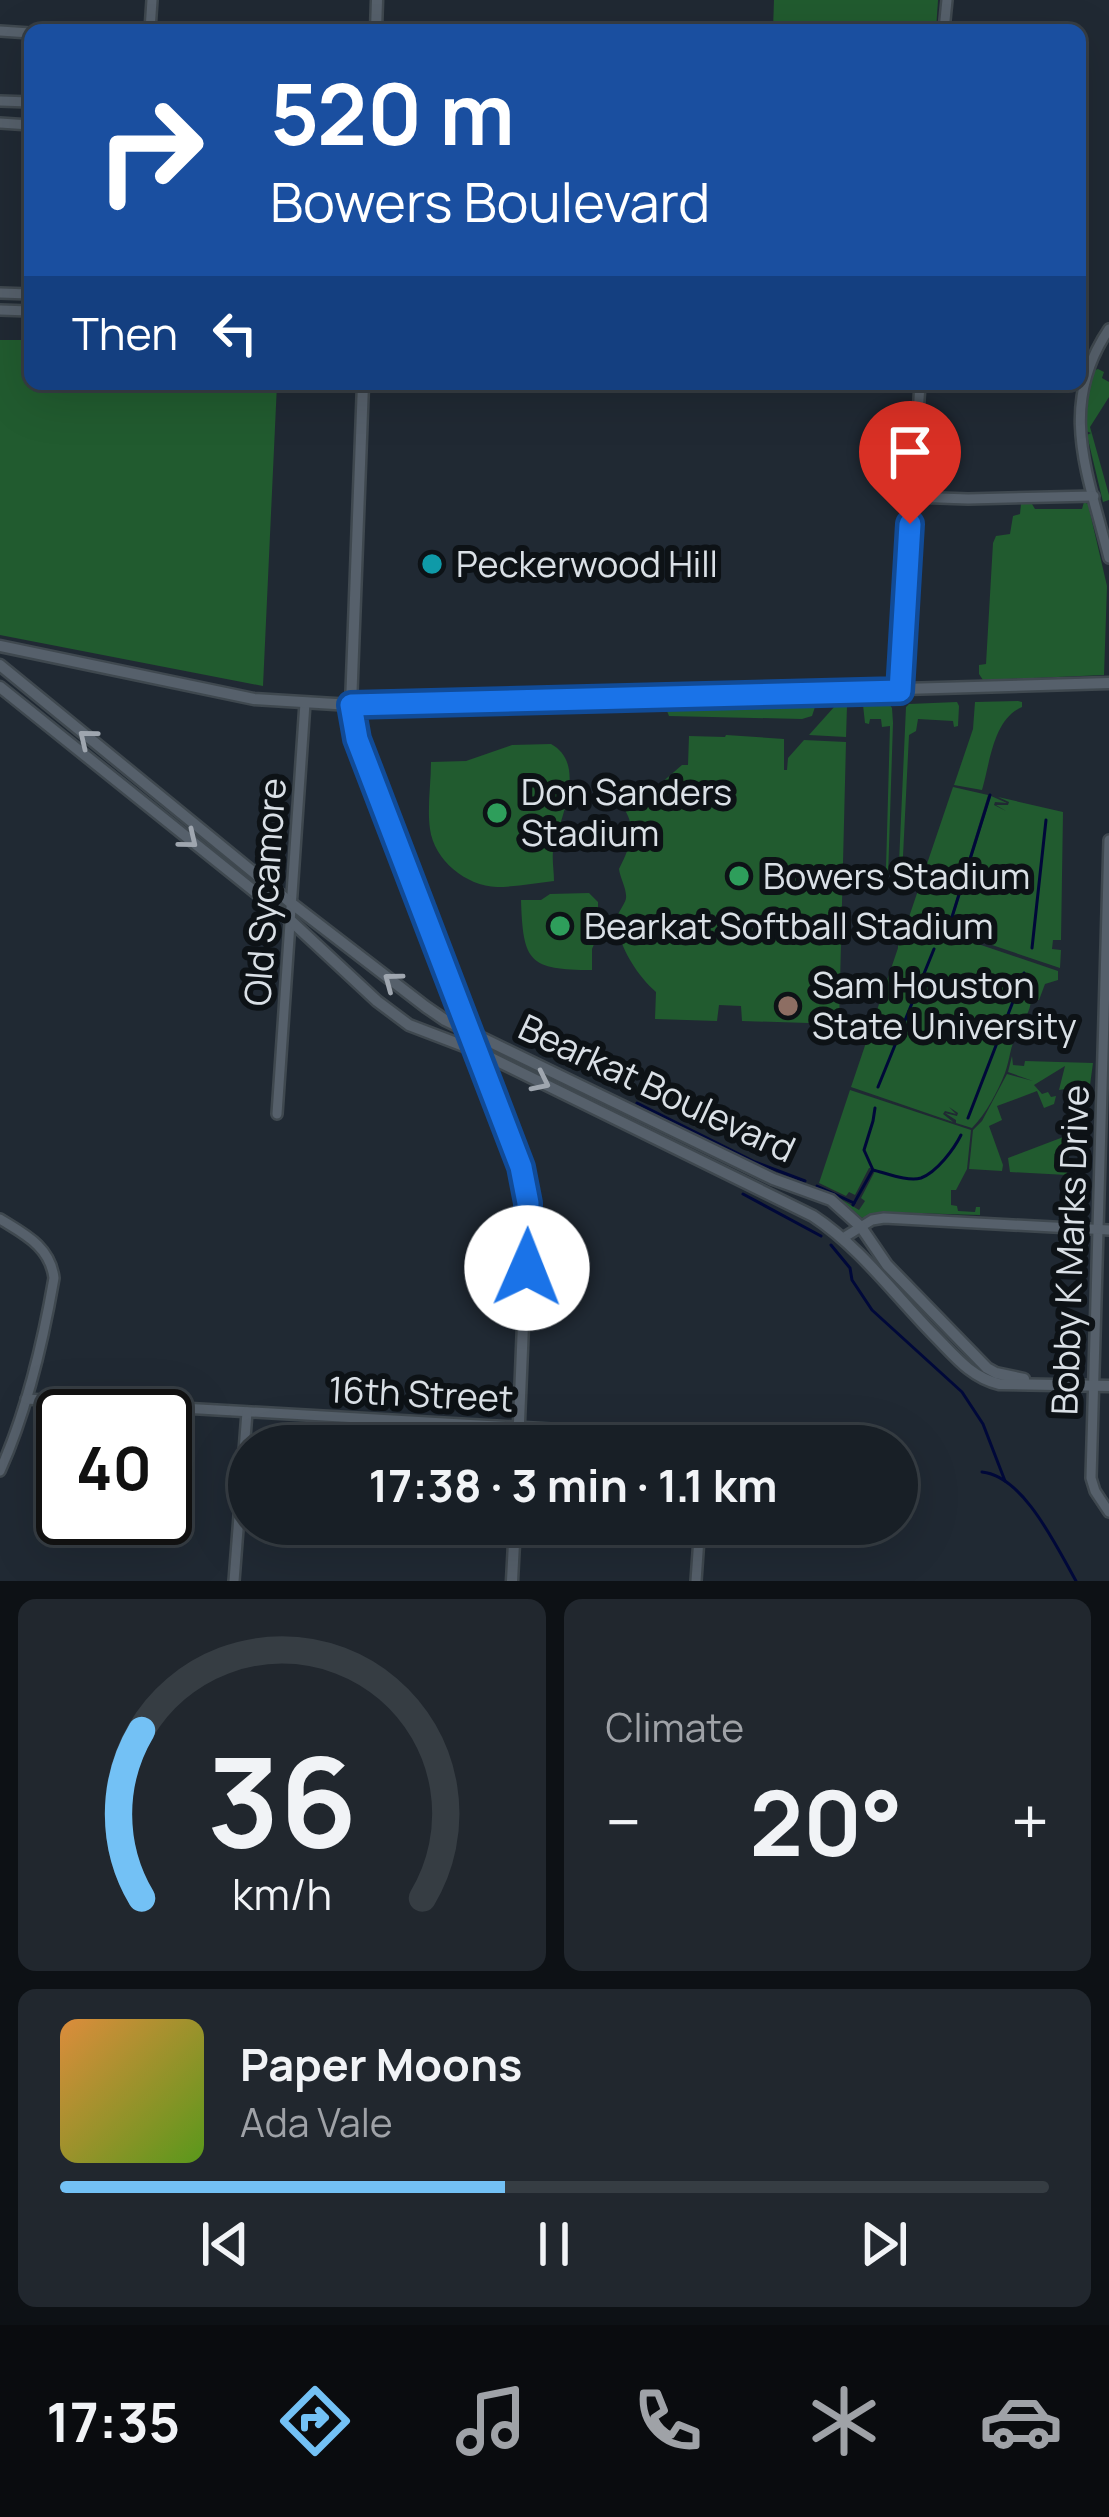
<!DOCTYPE html>
<meta charset="utf-8">
<style>
:root{--surface:#181f26;--page:#21272e;--text:#f1f3f6;--muted:#9fa2a7;--line:#363d43;--accent:#73c1f5}
body{margin:0;font-family:Manrope,sans-serif;background:var(--page);color:var(--text);height:100vh;display:flex;flex-direction:column;font-size:45px;white-space:nowrap}
*{box-sizing:border-box;margin:0}
p{font-size:39px;color:var(--muted)}
.icon{flex:none;width:66px;height:66px;fill:none;stroke:currentColor;stroke-width:2;stroke-linecap:round;stroke-linejoin:round}
.map{position:relative;height:1581px;overflow:hidden}
.side{display:flex;flex-direction:column;gap:18px;padding:18px;background:#0d1115;flex:1}
.side>*{flex:none}
.banner{position:absolute;left:24px;top:24px;width:1062px;height:366px;border-radius:18px;box-shadow:0 12px 48px #0002,0 0 0 3px var(--line);background:#1a4fa0;color:#fff;overflow:hidden}
.speed{position:absolute;left:36px;top:1389px;display:flex;gap:24px;font-size:60px;font-weight:700;text-align:center}
.speed>*{display:grid;place-content:center;width:156px;height:156px;border-radius:50%;background:var(--surface);box-shadow:0 12px 48px #0002,0 0 0 3px var(--line);line-height:1}
.speed .limit{border:6px solid #111;border-radius:18px;background:#fff;color:#111}
.pin{position:absolute;display:grid;place-items:center;width:102px;height:102px;color:#fff;margin:-123px -51px;border-radius:50% 50% 50% 0;rotate:-45deg;box-shadow:0 0 12px #0007}
.pin .icon{rotate:45deg}
.me{position:absolute;width:132px;margin:-66px;rotate:1deg;stroke-linejoin:round;filter:drop-shadow(0 0 9px #0008)}
.turn{display:flex;align-items:center;gap:42px;height:252px;padding:0 48px;font-size:54px}
.turn .icon{width:156px;height:156px;stroke-width:2.5}
.turn b{display:block;font-size:84px;line-height:102px}
.then{display:flex;align-items:center;height:114px;padding:0 48px;background:#0003;gap:24px;font-size:45px}
.big{font-size:90px;font-weight:700;line-height:1.1}
.side .tile{flex:1;display:flex;flex-direction:column;justify-content:center;gap:18px;min-width:0;padding:0 42px;border-radius:18px;background:var(--page)}
.side .dial{align-items:center;gap:0}
.dial svg{height:312px;overflow:visible;fill:none;stroke:var(--line);stroke-width:7;stroke-linecap:round;text-anchor:middle}
.dial text{fill:var(--text);stroke:none}
.song{display:flex;align-items:center;gap:36px}
.cover{width:144px;height:144px;border-radius:18px;background:linear-gradient(135deg,hsl(30 70% 55%),hsl(90 70% 35%))}
.played{height:12px;border-radius:6px;background:linear-gradient(90deg,var(--accent) 45%,var(--line) 45%)}
.keys{display:flex;justify-content:space-around;direction:ltr}
.heat{display:flex;justify-content:space-between;align-items:center;font-size:66px;direction:ltr}
.side .tiles{flex:1;display:grid;gap:18px;grid-template-columns:1fr 1fr}
.tile:last-child{grid-column:span 2}
.trip{position:absolute;left:228px;top:1425px;width:690px;height:120px;border-radius:60px;background:var(--surface);box-shadow:0 12px 48px #0002,0 0 0 3px var(--line);font-weight:700;line-height:120px;text-align:center}
.menu{display:flex;height:192px;justify-content:space-around;align-items:center;background:#0a0c0f;color:var(--muted)}
.menu .icon{width:84px;height:84px}
.menu .active{color:var(--accent)}
.menu b{font-size:54px;color:var(--text)}
.map>svg:first-child{display:block}
</style>
<div class="map">
<svg width="1109" height="1581" viewBox="0 0 1109 1581">
<rect width="100%" height="100%" fill="#202933"/>
<g fill="#215b2f">
<path d="M774 0H938L936 30H773Z"/>
<path d="M0 340H30V384H277L263 686 0 635Z"/>
<path d="M1098 369 1104 372 1102 378 1109 382V397L1090 427 1109 495V500L1103 502 1087 435 1091 433 1086 431C1085 410 1087 389 1095 370Z"/>
<path d="M1084 502 1088 504 1107 586 1104 675 983 680 979 674V665L986 664 993 543 996 536 1010 534 1013 516 1020 514 1021 504H1032L1035 509H1082Z"/>
<path d="M1018 701 1022 702V707C993 719 990 763 982 790L954 785 973 729 975 702Z"/>
<path d="M957 702 959 706 958 726 954 727 953 721 918 719 916 731 909 735 902 876H908L901 880 899 863 906 707 909 704Z"/>
<path d="M811 704 815 707 812 716 802 719 669 716 667 711 672 707Z"/>
<path d="M889 704 892 708 893 723 888 877 884 880 880 875 886 869 890 726 882 727 881 719H870L869 724 865 723 863 705Z"/>
<path d="M835 706H847L846 737 809 735Z"/>
<path d="M726 735 784 739V770H787L788 758 804 740 846 742 839 1024 742 1021 741 1006 719 1005 717 1021 655 1019 656 992C638 977 613 940 618 915 619 911 626 902 626 898 627 889 620 878 619 869 630 847 638 829 623 807L631 803 645 804 646 798 658 796 660 784 682 765H688L689 736 725 737Z"/>
<path d="M551 744C589 765 558 821 553 851 552 861 554 871 554 881 535 883 516 887 497 887 466 886 434 860 430 829 427 808 431 784 431 762L466 761 512 745Z"/>
<path d="M953 787 988 795 951 916 953 918 991 796 1007 803 995 802 994 805 1006 811 996 805H1008L1009 802 998 797 1063 812 1061 940H1053L1052 949 1061 950 1060 968 909 917Z"/>
<path d="M589 893 598 902V935L592 949V970C529 970 523 962 521 900H541L550 894Z"/>
<path d="M898 918 906 919 900 940 907 920 1058 971V980L1045 984 1039 1000H1031C1030 1014 1022 1020 1021 1032L1017 1033C1010 1047 1010 1059 1005 1073 998 1091 986 1114 972 1128L956 1123V1120L945 1113 957 1116 958 1113 949 1107 956 1114 945 1111 943 1114 953 1122 851 1087 898 948Z"/>
<path d="M1012 1056 1013 1065 1024 1066 1025 1061 1093 1063 1090 1085 1059 1090 1065 1066 1034 1085 1042 1094 1048 1092 1051 1097 1056 1096 1054 1104 1044 1108 1037 1091 997 1106 1002 1120 989 1126 1003 1165 1002 1171 969 1169 973 1130 982 1121 1007 1074 1033 1081 1008 1072Z"/>
<path d="M850 1090 971 1130 967 1169 956 1190H951V1205L957 1206 958 1211 975 1212 976 1207H980V1215L880 1212 862 1218 839 1198 859 1210 865 1201 861 1198 875 1171 873 1168H869L855 1195 849 1192 846 1196 819 1183Z"/>
<path d="M1066 1136 1067 1175 1010 1172 1008 1158Z"/>
</g>
<g fill="none" stroke-linecap="round" stroke-linejoin="round">
<g stroke="#000839" stroke-width="3">
<path d="M952 917 990 795"/>
<path d="M1032 948 1046 820"/>
<path d="M878 1087 934 949"/>
<path d="M637 1103 755 1162 805 1181"/>
<path d="M875 1108 873 1121 864 1150 873 1170C886 1173 908 1182 921 1178 937 1172 954 1149 961 1135"/>
<path d="M968 1118 1024 973"/>
<path d="M817 1186 854 1203"/>
<path d="M743 1194 821 1236"/>
<path d="M853 1205 872 1171"/>
<path d="M831 1245 850 1268 852 1280 872 1310 962 1392 983 1424 1005 1481"/>
<path d="M982 1472C1024 1476 1057 1548 1076 1581"/>
</g>
<g stroke="#3f484f" stroke-width="14">
<g id="minor">
<path d="M150 30 152 0"/>
<path d="M944 30 947 0"/>
<path d="M0 31 30 33"/>
<path d="M0 101 30 102"/>
<path d="M0 123 30 125"/>
<path d="M0 293 30 294"/>
<path d="M0 310 30 311"/>
<path d="M1109 329C1056 407 1089 476 1109 558"/>
<path d="M912 497 968 499 1094 496"/>
<path d="M900 691 920 384"/>
<path d="M1109 840 1091 1478 1095 1491 1109 1512"/>
<path d="M277 1114 305 703"/>
<path d="M0 1219C24 1234 50 1246 54 1278 43 1342 27 1411 0 1471"/>
<path d="M843 1238 872 1220 884 1218 1109 1230"/>
<path d="M26 1399 568 1430C650 1430 731 1439 813 1443"/>
<path d="M234 1581 247 1412"/>
<path d="M696 1581 700 1524"/>
</g>
</g>
<g stroke="#3f484f" stroke-width="15">
<g id="tertiary">
<path d="M376 30 377 0"/>
<path d="M363 384 351 705 354 724 470 1031"/>
<path d="M0 646 254 699 351 705 1109 683"/>
<path d="M0 665 291 903 426 1007 445 1020 773 1179 831 1200 861 1227 887 1265 987 1368 996 1373 1024 1379"/>
<path d="M0 687 290 920 377 1001 409 1025 477 1051 813 1216C860 1247 894 1294 933 1334 954 1355 970 1377 999 1384L1109 1386"/>
<path d="M476 1049 521 1167 528 1203 518 1446"/>
<path d="M512 1581 515 1524"/>
</g>
</g>
<use href="#minor" stroke="#56606b" stroke-width="9"/>
<use href="#tertiary" stroke="#56606b" stroke-width="10"/>
</g>
<defs><path id="oneway-chevron" d="M-2-3.5L2.5 0L-2 3.5" fill="none" stroke-width="1.6" stroke-linecap="round" stroke-linejoin="round" transform="scale(3)"/></defs>
<g stroke="#9fa6af">
<use href="#oneway-chevron" transform="translate(87 738) rotate(-141)"/>
<use href="#oneway-chevron" transform="translate(189 840) rotate(39)"/>
<use href="#oneway-chevron" transform="translate(392 981) rotate(-143)"/>
<use href="#oneway-chevron" transform="translate(541 1082) rotate(26)"/>
</g>
<g fill="none" stroke-linecap="round" stroke-linejoin="round">
<g stroke="#114b97" stroke-width="30">
<path id="route" d="M527 1268 528 1203 521 1167 357 739 351 705 900 691 910 524"/>
</g>
<use href="#route" stroke="#1a73e8" stroke-width="21"/>
</g>
<circle fill="#0f9aa8" stroke="#0d1216" stroke-width="4.5" cx="432" cy="564" r="12"/>
<g fill="#2e9e5b" stroke="#0d1216" stroke-width="4.5">
<circle cx="497" cy="813" r="12"/>
<circle cx="739" cy="876" r="12"/>
<circle cx="560" cy="926" r="12"/>
</g>
<circle fill="#8d6e63" stroke="#0d1216" stroke-width="4.5" cx="788" cy="1006" r="12"/>
<g text-anchor="middle" stroke-width="12" stroke-linejoin="round" paint-order="stroke">
<g font-size="36" fill="#dae0e6" stroke="#0d1216" text-anchor="start">
<text x="456" y="577">Peckerwood Hill</text>
<text x="521" y="805">Don Sanders<tspan x="521" dy="41">Stadium</tspan></text>
<text x="763" y="889">Bowers Stadium</text>
<text x="584" y="939">Bearkat Softball Stadium</text>
<text x="812" y="998">Sam Houston<tspan x="812" dy="41">State University</tspan></text>
</g>
<g font-size="36" fill="#dae0e6" stroke="#0d1216">
<text transform="translate(265 892) rotate(-86)" y="13">Old Sycamore</text>
<text transform="translate(657 1088) rotate(25)" y="13">Bearkat Boulevard</text>
<text transform="translate(1070 1250) rotate(-88)" y="13">Bobby K Marks Drive</text>
<text transform="translate(421 1394) rotate(3)" y="13">16th Street</text>
</g>
</g>
</svg>
<div class="speed"><div class="limit">40</div></div>
<div class="pin" style="left:910px;top:524px;background:#d93025"><svg class="icon" aria-label="arrive" viewBox="0 0 24 24"><path d="M6 21V4h12l-3 4 3 4H6"/></svg></div>
<svg class="me" style="left:527px;top:1268px" viewBox="-20 -20 40 40"><circle r="19" fill="#fff"/><path d="M0-13L10 11 0 6-10 11z" fill="#1a73e8"/></svg>
<div class="trip">17:38 · 3 min · 1.1 km</div>
<div class="banner">
<div class="turn"><svg class="icon" aria-label="right" viewBox="0 0 24 24"><path d="M7 20v-9h11M14 6l5 5-5 5"/></svg><div><b>520 m</b>Bowers Boulevard</div></div>
<div class="then">Then<svg class="icon" aria-label="left" viewBox="0 0 24 24"><path d="M17 20v-9H6M10 6l-5 5 5 5"/></svg></div>
</div>
</div>
<section class="side">
<div class="tiles">
<div class="tile dial"><svg viewBox="0 0 100 80">
<path d="M14 69A42 42 0 1 1 86 69"/>
<path d="M14 69A42 42 0 0 1 14 26" stroke="#73c1f5"/>
<text x="50" y="56" font-size="32" font-weight="700">36</text>
<text x="50" y="72" font-size="11">km/h</text>
</svg></div>
<div class="tile"><p>Climate</p>
<div class="heat"><a>−</a><b class="big">20°</b><a>+</a></div>
</div>
<div class="tile">
<div class="song"><i class="cover"></i><div><b>Paper Moons</b><p>Ada Vale</p></div></div>
<div class="played"></div>
<div class="keys"><svg class="icon" aria-label="previous" viewBox="0 0 24 24"><path d="M18 5L8 12l10 7zM5 5v14"/></svg><svg class="icon" aria-label="pause" viewBox="0 0 24 24"><path d="M8 5v14M16 5v14"/></svg><svg class="icon" aria-label="next" viewBox="0 0 24 24"><path d="M6 5l10 7-10 7zM19 5v14"/></svg></div>
</div>
</div>
</section>
<nav class="menu">
<b>17:35</b>
<svg class="icon active" aria-label="directions" viewBox="0 0 24 24"><path d="M12 3l9 9-9 9-9-9zM9 14v-3h6M13 9l2 2-2 2"/></svg>
<svg class="icon" aria-label="music" viewBox="0 0 24 24"><path d="M9 18V5l10-2v13"/><circle cx="6" cy="18" r="3"/><circle cx="16" cy="16" r="3"/></svg>
<svg class="icon" aria-label="phone" viewBox="0 0 24 24"><path d="M5 4h4l2 5-3 2q2 4 5 5l2-3 5 2v4C11 20 4 13 5 4z"/></svg>
<svg class="icon" aria-label="climate" viewBox="0 0 24 24"><path d="M12 3v18M4 7l16 10M4 17L20 7"/></svg>
<svg class="icon" aria-label="car" viewBox="0 0 24 24"><path d="M5 17H2v-5l4-1 3-4h7l3 4 3 1v5h-3M9 17h6M6 11h13"/><circle cx="7" cy="17" r="2"/><circle cx="17" cy="17" r="2"/></svg>
</nav>
